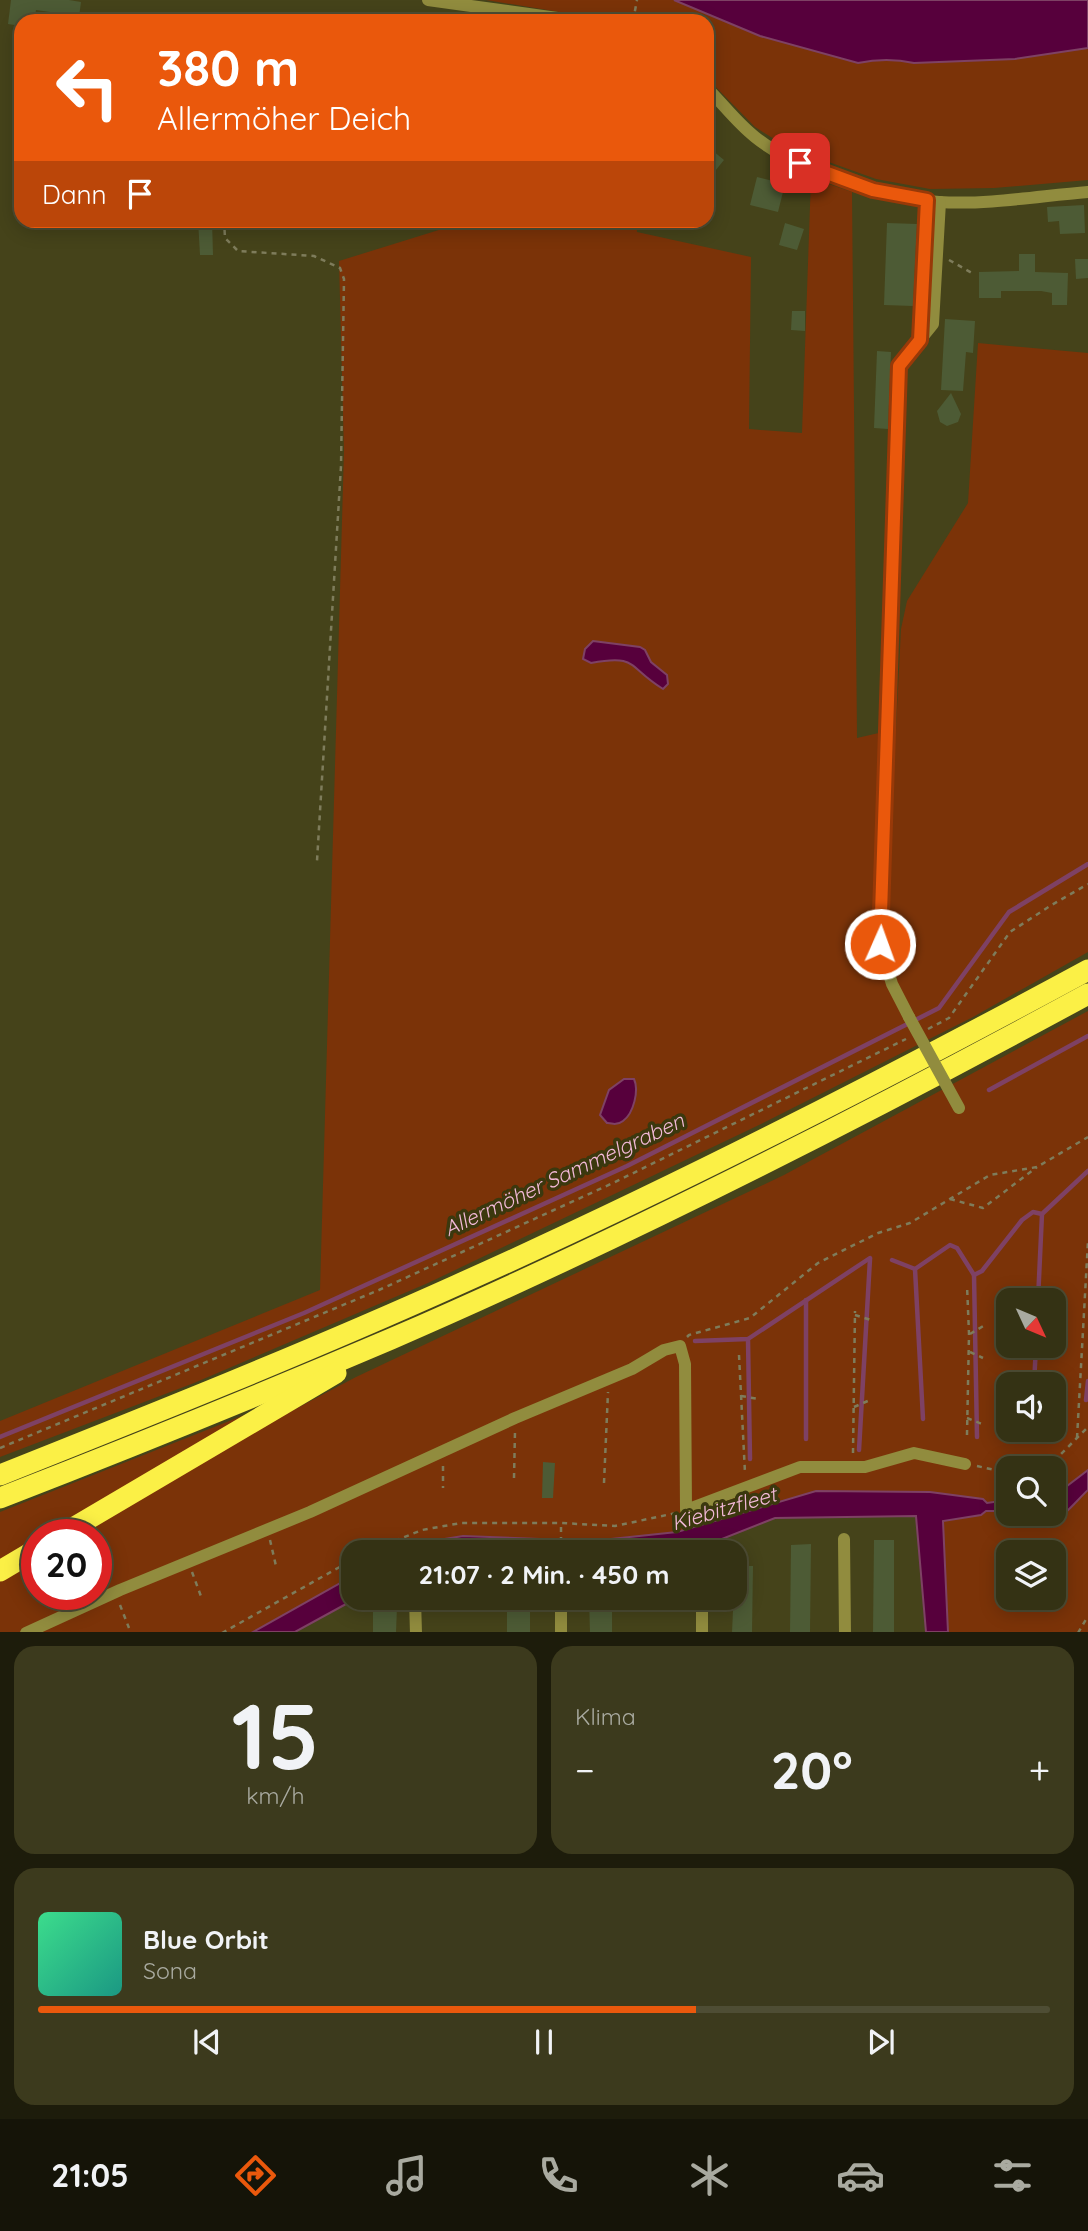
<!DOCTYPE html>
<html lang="de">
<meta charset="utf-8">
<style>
:root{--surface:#343214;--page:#3c3a1d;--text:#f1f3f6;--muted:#a9aaa0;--line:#4e4d34;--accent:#ea580c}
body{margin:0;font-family:Quicksand,sans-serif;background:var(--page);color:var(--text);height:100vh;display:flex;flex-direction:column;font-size:26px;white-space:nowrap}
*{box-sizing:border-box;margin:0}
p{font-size:23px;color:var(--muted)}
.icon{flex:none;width:38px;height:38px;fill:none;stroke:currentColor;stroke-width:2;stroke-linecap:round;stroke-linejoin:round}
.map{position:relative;height:1632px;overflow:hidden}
.details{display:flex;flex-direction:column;gap:14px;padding:14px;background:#1d1c0b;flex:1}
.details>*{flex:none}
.hud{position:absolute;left:14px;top:14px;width:700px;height:214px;border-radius:21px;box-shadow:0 4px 18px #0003,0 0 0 2px var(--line);background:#ea580c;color:#fff;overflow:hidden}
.needle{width:46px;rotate:134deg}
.fabs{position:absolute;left:996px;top:1288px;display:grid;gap:14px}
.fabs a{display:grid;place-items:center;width:70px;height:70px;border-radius:14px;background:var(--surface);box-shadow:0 4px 18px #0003,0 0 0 2px var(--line);font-size:35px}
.speed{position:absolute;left:21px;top:1519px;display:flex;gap:14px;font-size:35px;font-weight:700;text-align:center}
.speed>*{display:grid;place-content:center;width:91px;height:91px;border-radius:50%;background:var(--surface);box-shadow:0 4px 18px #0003,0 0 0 2px var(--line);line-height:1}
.speed .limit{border:10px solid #d22;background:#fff;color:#111}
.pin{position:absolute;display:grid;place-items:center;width:60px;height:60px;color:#fff;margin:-30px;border-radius:14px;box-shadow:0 4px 10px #0006}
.me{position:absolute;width:77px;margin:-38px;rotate:2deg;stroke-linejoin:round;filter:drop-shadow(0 0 5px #0008)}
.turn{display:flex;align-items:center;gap:24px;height:147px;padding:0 28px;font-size:32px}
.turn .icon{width:91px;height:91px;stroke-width:2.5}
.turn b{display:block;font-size:49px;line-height:60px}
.then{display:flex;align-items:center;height:66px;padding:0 28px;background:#0003;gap:14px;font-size:26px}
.big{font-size:52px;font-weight:700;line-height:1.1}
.details .tile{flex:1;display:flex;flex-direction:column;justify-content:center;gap:10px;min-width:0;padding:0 24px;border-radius:21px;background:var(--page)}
.details .dial{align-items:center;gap:0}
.dial b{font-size:91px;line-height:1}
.song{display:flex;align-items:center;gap:21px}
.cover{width:84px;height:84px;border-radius:10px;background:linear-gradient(135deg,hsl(150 70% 55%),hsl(170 70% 35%))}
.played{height:7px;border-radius:4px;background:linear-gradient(90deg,var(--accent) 65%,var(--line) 65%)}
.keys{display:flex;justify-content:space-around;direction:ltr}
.heat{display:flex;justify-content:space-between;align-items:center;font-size:38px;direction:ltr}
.details .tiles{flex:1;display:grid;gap:14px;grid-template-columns:1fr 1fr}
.tile:last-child{grid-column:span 2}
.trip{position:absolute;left:341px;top:1540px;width:406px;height:70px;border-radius:21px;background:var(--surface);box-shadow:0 4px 18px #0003,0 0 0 2px var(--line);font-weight:700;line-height:70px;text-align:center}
.dock{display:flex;height:112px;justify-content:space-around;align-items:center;background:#151408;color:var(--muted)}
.dock .icon{width:49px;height:49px}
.dock .on{color:var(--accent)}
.dock b{font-size:32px;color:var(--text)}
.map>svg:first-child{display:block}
</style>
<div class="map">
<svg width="1088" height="1633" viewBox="0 0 1088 1633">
<rect width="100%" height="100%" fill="#45431a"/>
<g fill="#7b3308" fill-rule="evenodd">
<path d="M486 0H674L760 36 858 63C877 59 896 59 914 63L1015 59 1088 48V180L994 188 930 189 876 179 787 147 755 127 707 78V21H614Z"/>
<path d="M811 178 852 192 857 738 896 729 901 629 907 601 968 503 978 343 1088 353V952L973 1017 759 1125 428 1283 194 1383 0 1457V1421L320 1290 344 451 339 261 471 220 636 221 637 232 751 257 749 429 802 433Z"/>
<path d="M1088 1011V1470L1055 1496 1054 1468H1008V1500L987 1503 983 1499 930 1492 816 1491 677 1532 592 1541 426 1542 398 1552H354L353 1576 253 1632H0V1579L37 1557V1594H96V1535H75L246 1435 356 1377 784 1175ZM1008 1300H1054V1346H1008ZM1008 1384H1054V1430H1008Z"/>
<path d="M252 1412 45 1535H37V1540L0 1562V1512Z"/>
<path d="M1088 1490V1632H948L942 1521 980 1515 986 1511H996L1002 1517 1055 1520ZM1008 1552H1054V1598H1008Z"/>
</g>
<g fill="#57003c" stroke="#7e4164" stroke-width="2">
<path d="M674 0H1088V48L1015 59 914 63C896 59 877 59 858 63L760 36Z"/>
<path d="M593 641 640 647 645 650 651 662 667 675 668 684 663 689C627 667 638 654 591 663L583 659 585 649Z"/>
<path d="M624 1079H634C639 1090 634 1113 623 1121 618 1125 613 1124 607 1123L600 1115 609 1090Z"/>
<path d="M1088 1470V1490C1078 1499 1066 1515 1055 1520 1040 1527 1007 1522 996 1511H986L981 1515 943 1521 948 1632H926L916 1516 775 1518 689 1552H398L426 1542 463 1536 592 1541 677 1532 816 1491 930 1492 983 1499 987 1503 1008 1500V1514H1054V1496Z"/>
<path d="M353 1576 354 1598H357L295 1632H253Z"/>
</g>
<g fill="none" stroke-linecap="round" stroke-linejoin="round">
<g stroke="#7e4164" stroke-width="4.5">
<path d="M989 1090 1088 1036"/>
<path d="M892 1260 915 1269 950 1245 957 1248 974 1275 982 1271 1022 1220 1033 1212 1042 1214 1088 1171"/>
<path d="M915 1269 923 1419"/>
<path d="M974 1275 977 1437"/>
<path d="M806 1300V1439"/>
<path d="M1038 1300 1042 1214"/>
<path d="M748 1339 750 1459"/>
<path d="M695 1341 748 1339 870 1258"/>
<path d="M1034 1384 1036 1346"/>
<path d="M1086 1400 1088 1381"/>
<path d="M0 1437 304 1313 627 1166 939 1008 1009 912 1088 864"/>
<path d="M1032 1438V1430"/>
<path d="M859 1450 870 1259"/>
</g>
</g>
<g fill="#4d5b35">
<path d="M11 0H69L81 2 79 17 71 15 70 21H56L57 13 36 10 34 21H21V26L8 24Z"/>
<path d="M707 146 724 160 707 181Z"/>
<path d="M757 177 785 184 778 212 750 205Z"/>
<path d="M1084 205 1085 233 1060 234 1059 221 1048 222 1047 207Z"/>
<path d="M198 220H212L213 255H200Z"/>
<path d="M785 223 804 229 797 250 779 245Z"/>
<path d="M887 223 917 224 913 306 884 305Z"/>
<path d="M1019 254H1035V272L1068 273 1067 305H1052V293L1041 291H1001V298H979V272L1019 271Z"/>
<path d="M1075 259H1088V278L1076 279Z"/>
<path d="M792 311H805V331L791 330Z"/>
<path d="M945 319 975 321 973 353 966 352 963 391 941 390Z"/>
<path d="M877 351 891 352 888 429 874 428Z"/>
<path d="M951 393 961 414 958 422 947 426 940 422 937 411Z"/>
<path d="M543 1462 555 1463 553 1498H542Z"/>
<path d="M874 1540H894V1633H873Z"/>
<path d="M811 1544 810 1633H790L791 1545Z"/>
<path d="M735 1566H753L752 1633H732Z"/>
<rect x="507" y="1598" width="23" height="35"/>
<path d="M589 1598H612V1633H590Z"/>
<path d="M373 1607H397L396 1633H373Z"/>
</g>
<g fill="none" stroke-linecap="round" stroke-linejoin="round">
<g stroke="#7e7c5b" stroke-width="2.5" stroke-dasharray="5 5" stroke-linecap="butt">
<path d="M633 21 637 0"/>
<path d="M224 220 225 238 238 251 314 256 340 268 344 279 341 466 317 861"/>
<path d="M949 260 972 273"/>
<path d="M928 1029 949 1018 1010 932 1050 906 1088 884"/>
<path d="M950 1199 983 1208 1037 1167"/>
<path d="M855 1315 874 1321"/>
<path d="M970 1334 985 1325"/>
<path d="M687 1337 689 1335 750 1318 818 1263 878 1233 910 1223 990 1175 1037 1167 1088 1137"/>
<path d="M970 1352 983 1358"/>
<path d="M739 1355 745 1473"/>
<path d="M741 1396 759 1399"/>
<path d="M854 1407 870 1400"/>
<path d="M967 1418 982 1424"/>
<path d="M967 1435 969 1334 967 1285"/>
<path d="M1077 1438 1088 1241"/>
<path d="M0 1448 379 1290 613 1183 906 1039"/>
<path d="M853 1453 855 1311"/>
<path d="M443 1466V1488"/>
<path d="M977 1466 1008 1473"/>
<path d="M1047 1468 1088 1427"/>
<path d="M514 1478 515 1431"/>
<path d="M604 1483 608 1392"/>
<path d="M270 1540 276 1566"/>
<path d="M367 1552 422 1530 461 1523H561L615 1526 676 1513"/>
<path d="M561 1552V1523"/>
<path d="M192 1572 202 1599"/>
<path d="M120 1605 129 1628"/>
<path d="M222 1633 354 1559"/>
<path d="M1078 1633 1088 1616"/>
</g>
<g stroke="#918c3e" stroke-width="12">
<path d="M428 0 579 21"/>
<path d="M707 88C723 104 737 123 755 137 797 171 885 198 939 202 988 205 1039 196 1088 192"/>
<path d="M920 339 927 200"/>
<path d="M909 1017 892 984 880 944 899 366 933 324 940 202"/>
<path d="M844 1539 845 1633"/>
<path d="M415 1599 416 1633"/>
<path d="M26 1633 120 1590 310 1512 515 1418 632 1369 664 1350 680 1346 685 1364 686 1510 800 1467H865L914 1453 965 1464"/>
<path d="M561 1633V1598"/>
<path d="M702 1633V1598"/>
</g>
<g stroke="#fbf046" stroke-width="21">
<path d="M0 1475C153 1414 306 1353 457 1285 672 1189 881 1082 1088 970"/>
<path d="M0 1498C131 1447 262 1394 391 1339 629 1236 860 1118 1088 994"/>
<path d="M61 1535 336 1373"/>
<path d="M0 1571 37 1549"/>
</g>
<path stroke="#918c3e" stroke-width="12" d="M909 1017 959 1108"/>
</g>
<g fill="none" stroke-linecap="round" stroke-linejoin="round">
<g stroke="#983908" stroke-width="18">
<path id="route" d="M800 163 873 190 927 200 920 340 899 366 880 944"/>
</g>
<use href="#route" stroke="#ea580c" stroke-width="12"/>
</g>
<g text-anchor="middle" stroke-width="7" stroke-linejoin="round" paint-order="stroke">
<g font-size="21" font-style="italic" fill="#f3b9d8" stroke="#3b380e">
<text transform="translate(564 1175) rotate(-25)" y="7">Allermöher Sammelgraben</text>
<text transform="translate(724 1509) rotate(-16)" y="7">Kiebitzfleet</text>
</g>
</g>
</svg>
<div class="fabs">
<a><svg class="needle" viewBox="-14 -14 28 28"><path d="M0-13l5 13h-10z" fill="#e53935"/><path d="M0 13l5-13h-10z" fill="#a9aaa0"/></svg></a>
<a><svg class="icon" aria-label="sound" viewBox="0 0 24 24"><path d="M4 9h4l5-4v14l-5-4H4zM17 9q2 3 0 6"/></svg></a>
<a><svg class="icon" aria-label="search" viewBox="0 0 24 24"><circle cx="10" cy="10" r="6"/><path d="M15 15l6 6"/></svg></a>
<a><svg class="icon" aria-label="layers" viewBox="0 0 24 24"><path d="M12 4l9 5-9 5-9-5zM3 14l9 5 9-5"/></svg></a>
</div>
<div class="speed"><div class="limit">20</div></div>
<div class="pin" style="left:800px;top:163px;background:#d93025"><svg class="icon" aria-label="arrive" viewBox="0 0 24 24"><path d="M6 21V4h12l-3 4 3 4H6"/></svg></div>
<svg class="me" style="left:880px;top:944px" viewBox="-20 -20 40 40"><circle r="17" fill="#ea580c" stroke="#fff" stroke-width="3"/><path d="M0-11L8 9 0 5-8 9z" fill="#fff"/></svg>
<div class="trip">21:07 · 2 Min. · 450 m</div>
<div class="hud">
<div class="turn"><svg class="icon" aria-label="left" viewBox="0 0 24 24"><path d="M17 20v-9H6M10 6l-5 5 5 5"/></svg><div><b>380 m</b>Allermöher Deich</div></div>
<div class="then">Dann<svg class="icon" aria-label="arrive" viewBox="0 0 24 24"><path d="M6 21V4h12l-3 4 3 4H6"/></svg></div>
</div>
</div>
<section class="details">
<div class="tiles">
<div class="tile dial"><b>15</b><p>km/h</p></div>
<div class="tile"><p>Klima</p>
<div class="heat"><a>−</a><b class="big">20°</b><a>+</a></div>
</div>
<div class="tile">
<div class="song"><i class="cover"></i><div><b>Blue Orbit</b><p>Sona</p></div></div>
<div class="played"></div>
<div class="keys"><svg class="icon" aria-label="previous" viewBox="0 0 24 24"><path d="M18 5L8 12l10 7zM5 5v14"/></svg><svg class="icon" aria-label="pause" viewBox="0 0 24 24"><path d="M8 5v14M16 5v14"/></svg><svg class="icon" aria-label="next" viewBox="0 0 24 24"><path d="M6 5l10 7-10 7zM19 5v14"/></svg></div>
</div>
</div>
</section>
<nav class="dock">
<b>21:05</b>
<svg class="icon on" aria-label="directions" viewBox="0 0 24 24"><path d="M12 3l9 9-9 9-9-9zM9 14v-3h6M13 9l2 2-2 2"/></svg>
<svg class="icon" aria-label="music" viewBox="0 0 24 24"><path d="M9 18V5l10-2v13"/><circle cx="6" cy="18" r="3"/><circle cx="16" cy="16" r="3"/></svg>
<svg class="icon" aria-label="phone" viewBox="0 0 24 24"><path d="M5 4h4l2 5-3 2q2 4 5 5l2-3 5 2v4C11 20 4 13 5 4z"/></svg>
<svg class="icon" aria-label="climate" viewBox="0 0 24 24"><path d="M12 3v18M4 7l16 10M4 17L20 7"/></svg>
<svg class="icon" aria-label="car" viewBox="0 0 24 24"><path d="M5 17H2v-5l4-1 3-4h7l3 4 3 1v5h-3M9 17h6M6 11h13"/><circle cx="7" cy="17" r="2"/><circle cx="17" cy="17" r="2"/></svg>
<svg class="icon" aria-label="filters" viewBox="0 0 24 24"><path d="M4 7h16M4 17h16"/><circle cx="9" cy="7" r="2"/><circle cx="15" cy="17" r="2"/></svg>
</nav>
